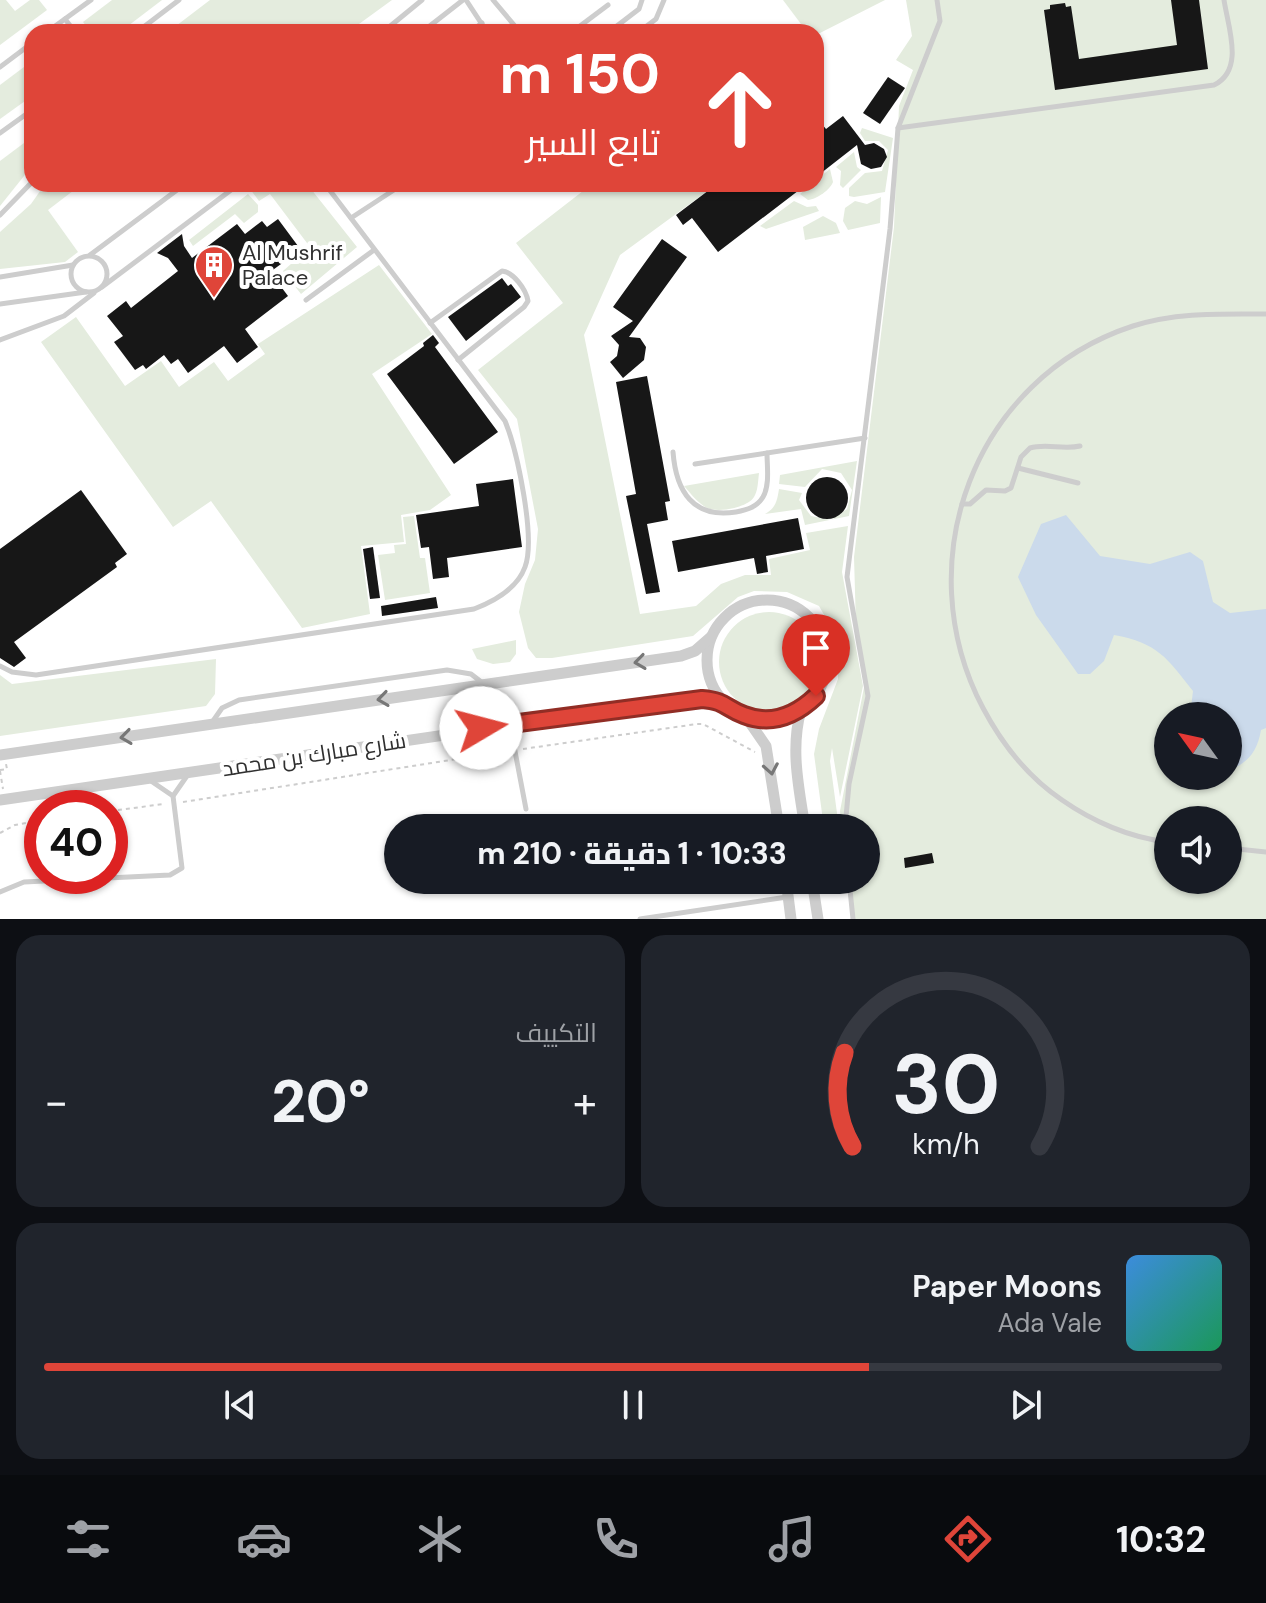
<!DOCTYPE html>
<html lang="ar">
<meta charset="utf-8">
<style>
:root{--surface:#171b24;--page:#20242c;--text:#f1f3f6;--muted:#9ea1a6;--line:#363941;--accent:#df4539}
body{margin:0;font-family:"DM Sans",Cairo,sans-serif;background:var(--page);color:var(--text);direction:rtl;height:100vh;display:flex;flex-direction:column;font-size:30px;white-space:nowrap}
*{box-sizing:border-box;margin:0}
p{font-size:26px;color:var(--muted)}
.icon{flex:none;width:44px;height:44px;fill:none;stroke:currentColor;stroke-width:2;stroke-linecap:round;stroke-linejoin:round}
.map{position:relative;height:919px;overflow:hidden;direction:ltr}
.sheet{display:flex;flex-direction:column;gap:16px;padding:16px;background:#0d0f14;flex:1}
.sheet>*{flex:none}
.banner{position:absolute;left:24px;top:24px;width:800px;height:168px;border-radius:24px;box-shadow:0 2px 6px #0004;direction:rtl;background:#df4539;color:#fff;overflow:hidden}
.needle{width:52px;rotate:303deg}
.buttons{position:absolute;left:1154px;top:702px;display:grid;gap:16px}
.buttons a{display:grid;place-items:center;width:88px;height:88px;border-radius:50%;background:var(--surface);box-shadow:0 2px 6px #0004;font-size:40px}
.speed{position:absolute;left:24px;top:790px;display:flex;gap:16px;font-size:40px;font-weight:700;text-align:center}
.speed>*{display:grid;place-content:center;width:104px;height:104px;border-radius:50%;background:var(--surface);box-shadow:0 2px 6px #0004;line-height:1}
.speed .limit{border:12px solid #d22;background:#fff;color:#111}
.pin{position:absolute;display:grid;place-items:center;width:68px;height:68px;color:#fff;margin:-82px -34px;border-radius:50% 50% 50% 0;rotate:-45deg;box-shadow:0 0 8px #0007}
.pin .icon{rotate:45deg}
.me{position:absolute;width:88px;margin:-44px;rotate:82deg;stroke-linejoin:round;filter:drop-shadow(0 0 6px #0008)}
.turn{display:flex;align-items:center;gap:28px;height:168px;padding:0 32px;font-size:36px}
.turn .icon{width:104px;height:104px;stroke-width:2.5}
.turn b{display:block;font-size:56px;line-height:68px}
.big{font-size:60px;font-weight:800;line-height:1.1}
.sheet .tile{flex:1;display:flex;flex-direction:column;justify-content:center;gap:12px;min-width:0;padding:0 28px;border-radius:24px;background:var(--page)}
.sheet .dial{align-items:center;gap:0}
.dial svg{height:208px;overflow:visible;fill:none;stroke:var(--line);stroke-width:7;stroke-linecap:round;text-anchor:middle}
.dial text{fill:var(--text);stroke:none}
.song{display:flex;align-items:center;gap:24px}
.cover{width:96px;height:96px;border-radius:12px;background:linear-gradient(135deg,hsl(210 70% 55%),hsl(150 70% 35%))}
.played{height:8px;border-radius:4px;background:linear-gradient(90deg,var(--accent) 70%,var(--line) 70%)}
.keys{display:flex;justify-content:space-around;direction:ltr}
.heat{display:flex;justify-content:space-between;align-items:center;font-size:44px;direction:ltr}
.sheet .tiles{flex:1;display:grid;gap:16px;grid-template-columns:1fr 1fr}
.tile:last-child{grid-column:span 2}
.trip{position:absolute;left:384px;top:814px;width:496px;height:80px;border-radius:40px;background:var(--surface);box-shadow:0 2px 6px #0004;font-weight:800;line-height:80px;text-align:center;direction:rtl}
.tab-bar{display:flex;height:128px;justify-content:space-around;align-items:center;background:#090b0e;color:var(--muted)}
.tab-bar .icon{width:56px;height:56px}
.tab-bar .active{color:var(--accent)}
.tab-bar b{font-size:36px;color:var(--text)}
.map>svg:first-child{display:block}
</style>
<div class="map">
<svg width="1266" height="919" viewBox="0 0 1266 919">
<rect width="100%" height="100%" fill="#fff"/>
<g fill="#e4ecde" fill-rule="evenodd">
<path d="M0 0H6L15 11 30 0H39L47 10 0 45Z"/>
<path d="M112 0H162L120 32H91L83 22Z"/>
<path d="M210 0H392L348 32H168Z"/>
<path d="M783 0H885L816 35V32H807Z"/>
<path d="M906 0H1266V919H853L849 880H866V828H842L840 811 865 682 856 626 854 557 894 227 899 106 913 70 896 60 912 36ZM1168 716H1228V776H1168ZM1168 820H1228V880H1168Z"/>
<path d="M32 61V96L0 119V85Z"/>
<path d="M862 128 893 138 885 192 854 197 849 196V188L865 173 882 171 888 150 879 141H865L860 133Z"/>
<path d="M32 137V166L0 206V161Z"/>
<path d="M854 152 857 167 861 170 843 188 840 185 841 171 836 167Z"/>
<path d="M830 169 833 182C830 190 817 199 808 200L800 194 812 184H816V180Z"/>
<path d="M45 184H82L48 210 78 252 65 262 0 269V232L31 204Z"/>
<path d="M250 184H307L357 247 301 294 283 271 310 247 270 194 259 201 250 189Z"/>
<path d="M592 184H717L620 255 584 335 640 614 696 606 721 584 745 575H771L769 559 810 550 806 533 848 526 842 572 863 686 840 797 832 748 830 761 839 828H824L814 754 819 729 838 679V639L819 606 787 592 754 591 738 597 693 636 552 658H536L528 648 519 612 525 584 535 560 538 529 517 419 478 370 563 303 516 243Z"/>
<path d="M248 194 258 205V212L244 223 235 214 193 246 189 240Z"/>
<path d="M881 197 880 223 848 230 843 221 845 208 855 201 867 204Z"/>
<path d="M794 201 807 207 816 206 819 211 766 229 760 226Z"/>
<path d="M823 216 836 223 840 233 805 240 803 227Z"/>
<path d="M379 265 432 334 372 374 451 495 430 510 401 515 404 542 361 546 370 614 302 628 211 501 173 527 41 342 76 317 125 386 161 361 179 387 214 362 228 381 265 354 258 344Z"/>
<path d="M857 461 849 516 805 525 801 509 765 514C776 508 777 501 779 489L802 493 799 500 811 516 831 520 847 509 852 490 841 473 822 469 805 487 779 484 780 475Z"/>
<path d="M759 473C758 481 758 491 754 497 747 508 718 513 707 508 698 503 691 494 684 486Z"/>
<path d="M414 516 420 558H425L430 593 385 600 378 555 395 553 394 545 406 544 403 517Z"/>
<circle cx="769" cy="662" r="50"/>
<path d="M516 640V654L510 662 493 664 477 659 472 649Z"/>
<path d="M216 659 215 694 206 706 0 736V675L12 684Z"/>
</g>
<path fill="#cbdaeb" d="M1066 515 1100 556 1150 564 1190 552 1203 561 1213 602 1230 613 1266 609V728L1261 730C1257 752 1249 762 1228 771V716H1190L1193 691C1167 658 1158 643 1114 635L1104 661 1090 674H1078L1036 615 1018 577 1041 524Z"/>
<g fill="#171717">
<path d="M1171 0H1199L1208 69 1055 90 1044 10 1050 9V5L1065 3 1066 7 1071 6 1079 59 1177 45Z"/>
<path d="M888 77 905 88 880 124 863 113Z"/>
<path d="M843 116 865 145 874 143 884 149 887 157 881 167 871 169 861 164 857 145 816 177V117L826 129Z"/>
<path d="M717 184H807L718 252 692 218 683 225 676 215Z"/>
<path d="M278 219 298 246 285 255 288 259 270 272 288 296 245 329 258 347 237 363 224 346 188 373 178 359 171 364 164 355 146 369 143 365 135 370 114 342 123 336 107 316 126 301 131 308 178 271 168 258 157 253 182 234 184 246 192 258 237 224 245 234 262 221 267 227Z"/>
<path d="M662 239 687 257 629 337 640 338 646 347 644 360 623 378 610 362 617 356 619 345 611 336 633 321 613 307Z"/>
<path d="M502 278 508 286 511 284 521 297 466 341 448 317Z"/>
<path d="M433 335 439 343 435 347 498 432 454 464 387 374 424 346 423 343Z"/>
<path d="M647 376 670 501 665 502 668 520 647 524 660 592 646 594 626 496 636 494 616 382Z"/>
<circle cx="827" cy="498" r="21"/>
<path d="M513 479 522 547 447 558 449 577 433 579 429 547 421 548 416 515 479 506 476 484Z"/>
<path d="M81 490 127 554 115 563 117 567 14 642 26 658 14 667 0 658V549Z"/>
<path d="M798 518 804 549 766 556 768 572 757 574 754 558 678 572 672 541Z"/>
<path d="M373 547 380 598 370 599 363 549Z"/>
<path d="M436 597 438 608 382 616 381 606Z"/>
<path d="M932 853 934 863 905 868 904 858Z"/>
</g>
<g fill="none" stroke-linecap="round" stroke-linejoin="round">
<g stroke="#cdcdcd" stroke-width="2" stroke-dasharray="4 4" stroke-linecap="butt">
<path d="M523 749 697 724H703L755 752"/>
<path d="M0 770 7 769 6 764"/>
<path d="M0 771 3 789"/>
<path d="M183 802 508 751"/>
<path d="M110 811 164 804"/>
<path d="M0 833 15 825 42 820"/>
</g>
<g stroke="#cdcdcd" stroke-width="5">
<path d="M466 0 487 32"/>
<path d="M493 0 520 32"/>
<path d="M65 19 75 32"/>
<path d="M47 32 91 0"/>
<path d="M137 32 179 0"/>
<path d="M383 32 422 0"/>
<path d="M422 32 463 0"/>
<path d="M470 32 482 23"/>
<path d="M572 32 608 5"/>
<path d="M609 32 639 9 642 0"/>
<path d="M639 32 656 19 664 0"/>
<path d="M0 67 32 43"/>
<path d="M898 128 1214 85C1245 70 1228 27 1224 0"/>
<path d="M0 133 32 110"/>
<path d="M0 215 32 182"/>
<path d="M351 218 403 184"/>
<path d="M90 255 185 184"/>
<circle cx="89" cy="274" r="18"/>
<path d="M0 277 73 265"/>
<path d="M102 287 239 184"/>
<path d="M306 300 374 250"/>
<path d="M0 304 86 292"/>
<path d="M430 323 502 271C513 272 526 289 528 301L524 307 458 360"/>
<path d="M0 340 64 316 94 293"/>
<path d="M673 452C676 491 693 519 736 512 747 510 757 507 763 497 770 485 767 466 767 453"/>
<path d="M695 464 865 438"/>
<path d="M1018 468 1078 483"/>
<path d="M962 504H970L986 490 1005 491 1011 488 1021 457 1030 448C1046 443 1063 450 1080 446"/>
<path d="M0 666 12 672 36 675 474 609C495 601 517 589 525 567 536 538 517 450 505 421L325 184"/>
<path d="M213 721 222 708 239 700 447 670 471 674 484 684"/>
<path d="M510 725 526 809"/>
<path d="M151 781 173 796"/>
<path d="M845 828 849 784 868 696 847 577 890 229 898 128 940 21 937 0"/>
<path d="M1168 842C1130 838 1092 821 1062 800 1028 777 1002 744 983 708 906 562 974 378 1133 326 1177 312 1221 314 1266 314"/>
<path d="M1228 848 1266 852"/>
<path d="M849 880 853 919"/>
<path d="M0 892 24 882 170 875 182 868 173 796 189 773"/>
<path d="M640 919 787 897"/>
</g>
<g stroke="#cdcdcd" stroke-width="11">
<circle cx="767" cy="660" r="60"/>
<path d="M801 710C790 749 799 788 805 828"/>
<path d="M746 717 766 746 779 828"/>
<path d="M0 755 681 656 695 651 711 637"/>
<path d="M0 800 692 699 724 702"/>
<path d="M786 880 791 919"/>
<path d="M812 880 818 919"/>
</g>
</g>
<defs><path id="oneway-chevron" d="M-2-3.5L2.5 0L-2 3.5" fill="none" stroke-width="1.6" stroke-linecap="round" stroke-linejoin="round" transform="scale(2)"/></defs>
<g stroke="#777">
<use href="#oneway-chevron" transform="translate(640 662) rotate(172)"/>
<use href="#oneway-chevron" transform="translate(383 699) rotate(172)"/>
<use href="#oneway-chevron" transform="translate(126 737) rotate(172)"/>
<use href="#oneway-chevron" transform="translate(771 769) rotate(80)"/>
</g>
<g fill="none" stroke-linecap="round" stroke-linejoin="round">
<g stroke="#912d25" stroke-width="20">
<path id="route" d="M481 728 702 699C726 701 725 708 744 715 772 726 796 715 816 696"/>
</g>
<use href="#route" stroke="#df4539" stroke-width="14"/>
</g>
<defs>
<g id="building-pin" transform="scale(2)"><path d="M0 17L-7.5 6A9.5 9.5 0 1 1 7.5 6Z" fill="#df4539" stroke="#fff"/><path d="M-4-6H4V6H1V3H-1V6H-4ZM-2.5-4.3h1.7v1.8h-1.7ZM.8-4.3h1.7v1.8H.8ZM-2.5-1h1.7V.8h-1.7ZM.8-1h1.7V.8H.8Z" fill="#fff"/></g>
</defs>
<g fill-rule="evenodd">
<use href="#building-pin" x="214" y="265"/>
</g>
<g text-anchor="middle" stroke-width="8" stroke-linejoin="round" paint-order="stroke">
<g font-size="22" fill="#303030" stroke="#fff" text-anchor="start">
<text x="242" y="260">Al Mushrif<tspan x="242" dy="25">Palace</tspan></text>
</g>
<g font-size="22" fill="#303030" stroke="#fff">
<text transform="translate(314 754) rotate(-9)" y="8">شارع مبارك بن محمد</text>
</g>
</g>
</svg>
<div class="buttons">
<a><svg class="needle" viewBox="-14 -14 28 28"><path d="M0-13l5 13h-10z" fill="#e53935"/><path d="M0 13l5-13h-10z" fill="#9ea1a6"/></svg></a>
<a><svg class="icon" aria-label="sound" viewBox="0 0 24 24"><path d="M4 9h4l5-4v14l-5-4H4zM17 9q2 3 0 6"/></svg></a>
</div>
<div class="speed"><div class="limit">40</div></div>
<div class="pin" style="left:816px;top:696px;background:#d93025"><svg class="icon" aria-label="arrive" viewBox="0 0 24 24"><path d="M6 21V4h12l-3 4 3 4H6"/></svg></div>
<svg class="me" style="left:481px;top:728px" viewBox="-20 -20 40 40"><circle r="19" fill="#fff"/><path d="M0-13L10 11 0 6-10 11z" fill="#df4539"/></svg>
<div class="trip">10:33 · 1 دقيقة · 210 m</div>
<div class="banner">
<div class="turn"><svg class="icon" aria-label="ahead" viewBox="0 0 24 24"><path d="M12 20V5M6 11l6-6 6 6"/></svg><div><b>150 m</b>تابع السير</div></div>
</div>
</div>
<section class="sheet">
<div class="tiles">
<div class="tile dial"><svg viewBox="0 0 100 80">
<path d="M14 69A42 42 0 1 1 86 69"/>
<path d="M14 69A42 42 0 0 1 11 33" stroke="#df4539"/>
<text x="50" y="56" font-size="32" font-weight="700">30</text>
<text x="50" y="72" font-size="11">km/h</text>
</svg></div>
<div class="tile"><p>التكييف</p>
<div class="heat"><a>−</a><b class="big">20°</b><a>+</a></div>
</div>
<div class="tile">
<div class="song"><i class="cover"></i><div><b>Paper Moons</b><p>Ada Vale</p></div></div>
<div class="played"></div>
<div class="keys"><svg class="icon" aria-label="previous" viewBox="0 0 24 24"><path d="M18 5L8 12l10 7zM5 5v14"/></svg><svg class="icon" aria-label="pause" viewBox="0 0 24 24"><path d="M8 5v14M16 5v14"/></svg><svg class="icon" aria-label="next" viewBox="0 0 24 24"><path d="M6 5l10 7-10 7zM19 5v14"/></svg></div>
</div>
</div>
</section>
<nav class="tab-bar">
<b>10:32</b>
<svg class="icon active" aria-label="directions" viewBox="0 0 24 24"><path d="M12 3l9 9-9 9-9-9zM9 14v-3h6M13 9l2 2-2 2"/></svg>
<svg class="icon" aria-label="music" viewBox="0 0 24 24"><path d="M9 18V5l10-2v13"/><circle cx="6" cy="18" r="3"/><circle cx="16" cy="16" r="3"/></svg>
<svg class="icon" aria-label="phone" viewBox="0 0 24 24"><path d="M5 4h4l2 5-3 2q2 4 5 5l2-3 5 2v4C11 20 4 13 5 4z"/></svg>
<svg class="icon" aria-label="climate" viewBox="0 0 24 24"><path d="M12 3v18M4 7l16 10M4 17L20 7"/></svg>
<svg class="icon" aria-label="car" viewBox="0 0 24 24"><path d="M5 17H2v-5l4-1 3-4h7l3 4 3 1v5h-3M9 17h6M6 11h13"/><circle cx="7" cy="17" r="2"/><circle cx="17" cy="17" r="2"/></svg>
<svg class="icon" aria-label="filters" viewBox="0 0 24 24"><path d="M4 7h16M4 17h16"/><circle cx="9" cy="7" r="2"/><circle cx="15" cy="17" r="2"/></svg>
</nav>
